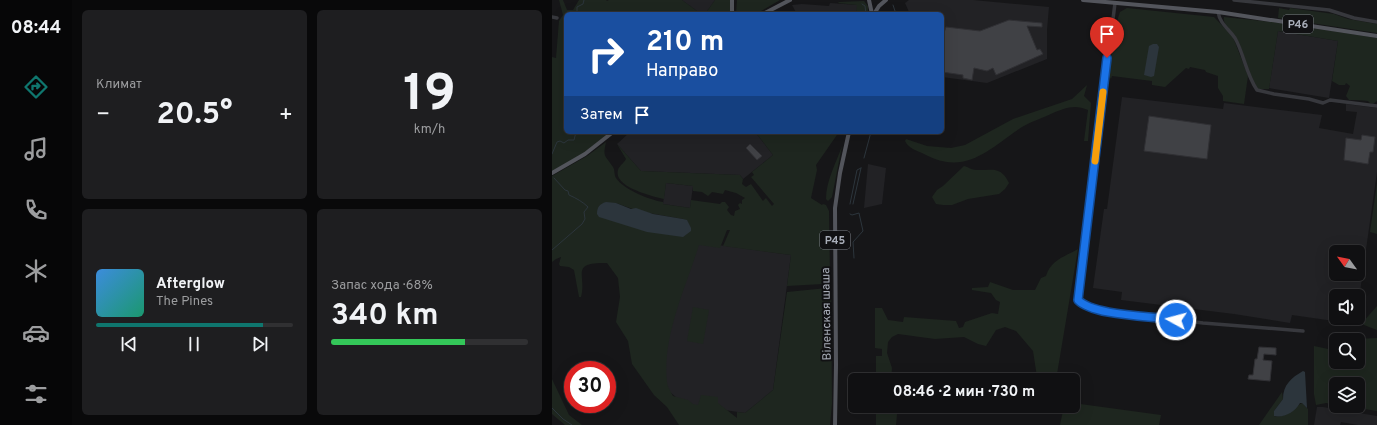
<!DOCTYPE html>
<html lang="ru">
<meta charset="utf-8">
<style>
:root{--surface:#101012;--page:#1e1e20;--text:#f1f3f6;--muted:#9c9d9f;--line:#303032;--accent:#0f766e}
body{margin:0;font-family:Overpass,sans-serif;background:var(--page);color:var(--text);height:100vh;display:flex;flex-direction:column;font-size:15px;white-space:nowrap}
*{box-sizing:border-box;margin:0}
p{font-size:13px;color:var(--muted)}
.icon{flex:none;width:22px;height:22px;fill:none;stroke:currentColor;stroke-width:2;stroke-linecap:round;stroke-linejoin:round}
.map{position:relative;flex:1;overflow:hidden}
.sheet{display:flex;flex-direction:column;gap:10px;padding:10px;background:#09090a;width:480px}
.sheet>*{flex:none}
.hud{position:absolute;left:12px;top:12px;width:380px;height:122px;border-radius:6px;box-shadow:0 4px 16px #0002,0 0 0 1px var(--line);background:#1a4fa0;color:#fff;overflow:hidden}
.needle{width:26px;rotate:303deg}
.fabs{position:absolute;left:777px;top:245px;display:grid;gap:8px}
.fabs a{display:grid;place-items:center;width:36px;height:36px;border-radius:6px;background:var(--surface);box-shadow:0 4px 16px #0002,0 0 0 1px var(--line);font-size:20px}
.speed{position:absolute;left:12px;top:361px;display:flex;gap:8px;font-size:20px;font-weight:700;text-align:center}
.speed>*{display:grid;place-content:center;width:52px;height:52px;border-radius:50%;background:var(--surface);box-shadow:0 4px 16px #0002,0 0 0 1px var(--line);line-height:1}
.speed .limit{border:6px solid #d22;background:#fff;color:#111}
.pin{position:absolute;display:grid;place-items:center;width:34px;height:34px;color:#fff;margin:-41px -17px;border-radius:50% 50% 50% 0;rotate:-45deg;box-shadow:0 0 4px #0007}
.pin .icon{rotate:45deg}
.me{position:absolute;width:44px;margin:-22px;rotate:277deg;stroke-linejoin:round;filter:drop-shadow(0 0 3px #0008)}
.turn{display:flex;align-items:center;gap:14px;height:84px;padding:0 16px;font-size:18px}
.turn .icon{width:52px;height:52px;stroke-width:2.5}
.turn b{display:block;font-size:28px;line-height:34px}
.then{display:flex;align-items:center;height:38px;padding:0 16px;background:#0003;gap:8px;font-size:15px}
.big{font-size:30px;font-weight:700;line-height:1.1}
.sheet .card{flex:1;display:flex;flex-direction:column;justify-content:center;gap:6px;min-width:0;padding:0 14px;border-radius:6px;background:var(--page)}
.sheet .dial{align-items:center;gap:0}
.dial b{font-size:52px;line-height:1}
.song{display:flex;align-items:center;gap:12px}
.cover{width:48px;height:48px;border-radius:6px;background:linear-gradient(135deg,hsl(210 70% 55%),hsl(160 70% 35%))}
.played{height:4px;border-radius:2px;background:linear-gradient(90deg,var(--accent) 85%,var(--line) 85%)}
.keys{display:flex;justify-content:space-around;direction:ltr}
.heat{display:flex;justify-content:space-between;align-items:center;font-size:22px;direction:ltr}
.charge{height:6px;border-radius:3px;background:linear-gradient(90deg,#34c759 68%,var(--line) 0)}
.sheet .tiles{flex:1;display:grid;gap:10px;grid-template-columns:repeat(2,1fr)}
.trip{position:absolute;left:296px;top:373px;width:232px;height:40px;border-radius:6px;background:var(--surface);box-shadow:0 4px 16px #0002,0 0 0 1px var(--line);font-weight:700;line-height:40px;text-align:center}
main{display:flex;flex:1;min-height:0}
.menu{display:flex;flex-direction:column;width:72px;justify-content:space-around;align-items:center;background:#060607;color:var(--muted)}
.menu .icon{width:28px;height:28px}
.menu .selected{color:var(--accent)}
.menu b{font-size:18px;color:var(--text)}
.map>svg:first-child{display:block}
</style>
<main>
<nav class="menu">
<b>08:44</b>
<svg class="icon selected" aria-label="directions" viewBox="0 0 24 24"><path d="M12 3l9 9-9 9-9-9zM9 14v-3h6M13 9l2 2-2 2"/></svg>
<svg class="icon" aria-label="music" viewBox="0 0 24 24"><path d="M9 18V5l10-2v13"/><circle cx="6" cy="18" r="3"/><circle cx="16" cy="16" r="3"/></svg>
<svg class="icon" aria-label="phone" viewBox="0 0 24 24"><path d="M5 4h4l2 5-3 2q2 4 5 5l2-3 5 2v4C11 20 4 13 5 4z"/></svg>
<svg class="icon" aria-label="climate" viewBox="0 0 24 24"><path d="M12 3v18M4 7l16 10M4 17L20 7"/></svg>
<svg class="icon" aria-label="car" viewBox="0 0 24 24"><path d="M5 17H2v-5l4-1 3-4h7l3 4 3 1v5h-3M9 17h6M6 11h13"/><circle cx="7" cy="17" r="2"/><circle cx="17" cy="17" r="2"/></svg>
<svg class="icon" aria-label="filters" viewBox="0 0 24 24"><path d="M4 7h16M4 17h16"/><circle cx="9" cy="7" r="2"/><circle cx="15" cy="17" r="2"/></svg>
</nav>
<section class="sheet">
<div class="tiles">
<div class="card"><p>Климат</p>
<div class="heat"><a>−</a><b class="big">20.5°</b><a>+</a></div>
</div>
<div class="card dial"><b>19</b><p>km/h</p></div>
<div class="card">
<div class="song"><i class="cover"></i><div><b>Afterglow</b><p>The Pines</p></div></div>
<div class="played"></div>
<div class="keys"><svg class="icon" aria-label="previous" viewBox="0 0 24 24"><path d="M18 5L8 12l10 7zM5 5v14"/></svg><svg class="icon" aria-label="pause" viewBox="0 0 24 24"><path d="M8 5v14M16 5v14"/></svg><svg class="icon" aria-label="next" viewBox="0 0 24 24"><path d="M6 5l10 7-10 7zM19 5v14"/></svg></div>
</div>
<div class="card"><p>Запас хода · 68%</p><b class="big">340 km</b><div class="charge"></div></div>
</div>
</section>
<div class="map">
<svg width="825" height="425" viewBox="0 0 825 425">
<rect width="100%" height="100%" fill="#161618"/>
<g fill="#222225" fill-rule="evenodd">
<path d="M130 0H163L153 14H149Z"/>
<path d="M357 0H421L497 7 495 30V59L435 83 390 77V14H358L353 3Z"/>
<path d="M278 3 306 5 304 14H245L240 5 250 4 277 6Z"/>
<path d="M726 31 786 41 777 98 717 88Z"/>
<path d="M570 97 671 109 672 103 770 115 767 128 801 134 805 112 794 111V104L825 108V172L806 306V296H784V318H804L803 324 740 315 738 323 682 314 683 309 682 314 569 300 570 292 541 288 552 209H555ZM784 252H806V274H784Z"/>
<path d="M78 132H206L204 133 221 155 191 179 188 175 89 171 65 144Z"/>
<path d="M316 164 334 168 330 204 312 208Z"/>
<path d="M114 183 141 186 138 208 111 204Z"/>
<path d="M144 242 239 255 221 390 193 413 132 404 105 381 114 318Z"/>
<path d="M765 407H771L825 416V425H806L789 422 788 425H762Z"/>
</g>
<g fill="#1e261f" fill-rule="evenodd">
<path d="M7 0H11L15 10H21L27 0H54L55 1 57 0H130L149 14H14V132H58L32 153 0 171V57L4 58 7 21 11 15Z"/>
<path d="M163 0H178V14H153Z"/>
<path d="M185 0H228L204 14H184Z"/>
<path d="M312 1 316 6V14H304L305 5 286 3 287 2Z"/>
<path d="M575 8 662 17 681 37 696 76 692 104 671 101V96L666 88V76L654 72 653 70 638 67 637 69 634 68 613 87 600 85V81L560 76 559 79 556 75 566 18 568 12Z"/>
<path d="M727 8 737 10 738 8 782 14 796 19 825 24V33L726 18Z"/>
<path d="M672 17 721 22 825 38V101L821 104 818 103 816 101C809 100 804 100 797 100L794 96 798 86 794 83 793 85H787L780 81 786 41 726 31 717 89H706C696 73 693 54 684 37 681 31 670 25 672 17Z"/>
<path d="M535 85 532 96 539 103 536 141H532L536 110C523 104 513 108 501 113 491 118 480 121 470 127 438 148 414 177 372 154 364 150 357 149 353 141L354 139 375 146 399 148 413 145 461 119 520 99Z"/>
<path d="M206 132H287L264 165 265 170 259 198 270 205 271 204 274 205 277 211 278 277 271 284 235 286 239 255 171 246 178 230H175L168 248 147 245C134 287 110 336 115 382 115 386 119 392 121 396L136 400 141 404 146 405 149 395 166 397V403L185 418V412L193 413 221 390 235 292 275 288 279 290 280 403 278 425H127L115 407 102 395 80 364 76 341 64 322 68 297 66 278 55 263C17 262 35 275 29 297H27L22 270 17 267 8 266 7 264 9 257 4 259 0 262V176L35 156 54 142C51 157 52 154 61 167 63 170 62 175 64 178 72 190 98 200 111 202V204L138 208 139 200 168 204 170 202H173L177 207 175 210 179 215 182 216 183 211 188 209 186 205 188 203 190 204V200L193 198 184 193 173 190 171 194 160 192 156 196 150 192 141 191V186L114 183 112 199C100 196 61 187 66 170 67 166 72 163 74 159L65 144 89 171 188 175 191 179 190 184 194 187 199 184 211 201 214 198 220 206 222 204 199 177 202 175 200 172 221 155 204 133ZM64 203C85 212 108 215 131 219L135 221 138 228 47 206Z"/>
<path d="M290 146 280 197 276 201 274 199C274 181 284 163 290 146Z"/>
<path d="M412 166C416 167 420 170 424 170 440 171 448 165 457 183L453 189 447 194 416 199 400 205H391L384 204 380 197 385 190 391 186Z"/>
<path d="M825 183V234L818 232Z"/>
<path d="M526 249 504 380H489L485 377 481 351 464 331 453 327 444 330 434 346 426 344 412 337 383 339 346 334 340 337 336 342 335 353 340 368 339 380H324V356H330V349L323 348V308H330L336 320 351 322 352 317 404 321 407 328 411 327 413 322 440 313 446 314 448 302 444 300 439 293 420 290V288L436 287 438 282 461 290H483L489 278 494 276C499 260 512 257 526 249Z"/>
<path d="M825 306V330L812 325 811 322Z"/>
<path d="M141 307 157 310 151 344 135 341Z"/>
<path d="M790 337 805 339 825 338V411L793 406H806V384H784V405L774 403 764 405 762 394V346L781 350 782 344 784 342V362H806V340H786Z"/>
<path d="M0 379 17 415 30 425H13L0 414Z"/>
<path d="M730 392 731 399 722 411V416C734 419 741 408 750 403L756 409V425H707Z"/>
<path d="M521 403 609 415 607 425H508L512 406H521Z"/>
<path d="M331 406H343L345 414 344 425H324V409H330Z"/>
</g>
<g fill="#2c353c">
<path d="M601 44H605L607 47 602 76 599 77 592 75 597 46Z"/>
<path d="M54 202 64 203 79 209 84 208 101 214 131 219 135 220 139 228V231L131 237 95 232 47 217 45 214C45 208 47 204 54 202Z"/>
<path d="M751 371 753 372 755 408 750 403H748C743 412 732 418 722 416V411L731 399C731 385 739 378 751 371Z"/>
</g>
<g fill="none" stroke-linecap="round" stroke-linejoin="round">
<g stroke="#2c353c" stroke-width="1">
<path d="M310 4 313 6 314 14"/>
<path d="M341 5 344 14"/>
<path d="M25 14V7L31 4 32 0"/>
<path d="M0 154 5 142 8 141 12 143 16 140H22L24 132"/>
<path d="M312 158 319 132"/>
<path d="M298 204 305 170 309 168"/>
<path d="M301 204 309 168"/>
<path d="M298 214 300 215 307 213 311 231 301 242 302 258"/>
<path d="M0 250 30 224 33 219 32 212 36 207C31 202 24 198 17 195L16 191 13 190 2 178"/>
<path d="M0 408 11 419 20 425"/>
</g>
</g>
<g fill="#404145" stroke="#303034">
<path d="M457 20 490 23V27L475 26 485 50 488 49 491 54 444 75 441 68 435 71 422 68 420 80 411 78V75L390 72V39L394 27 428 31Z"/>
<path d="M597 116 659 125 655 159 592 151Z"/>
<path d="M810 135 823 137 821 152H818L816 164 792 160 794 138 809 140Z"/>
<path d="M198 144 210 156 205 160 194 148Z"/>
<path d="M707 347 724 348V355L712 354 711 360 720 361 718 381 696 379 697 375H701L703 359H705Z"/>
</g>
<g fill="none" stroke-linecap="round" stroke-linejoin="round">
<g stroke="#37383d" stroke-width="3.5">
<path d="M682 0 777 10 802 18 825 22"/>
<path d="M563 3 526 300 530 305 535 307 569 313 651 323 751 331"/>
<path d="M666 12C668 24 677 29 683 38 692 54 694 74 705 90L722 94 757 99 771 103 778 100 825 106"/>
<path d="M0 17 5 18"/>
</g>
<g stroke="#53555c" stroke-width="4">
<path d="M180 0V14"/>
<path d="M317 0 320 14"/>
<path d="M531 0 666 12 825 36"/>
<path d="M211 14 238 0"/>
<path d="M322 14 327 6 334 0"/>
<path d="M0 173 33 154 61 132"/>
<path d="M283 425 284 365 283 208 288 173 297 132"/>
</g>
</g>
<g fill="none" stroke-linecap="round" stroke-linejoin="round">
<g stroke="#114b97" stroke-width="10">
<path id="route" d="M555 58 526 300C541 316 601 316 624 320"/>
</g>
<use href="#route" stroke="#1a73e8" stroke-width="7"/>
<path stroke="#f59e0b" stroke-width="7" d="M543 161 551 92"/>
</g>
<g text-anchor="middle" stroke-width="4" stroke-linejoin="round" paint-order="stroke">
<g fill="#111113" stroke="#7b7e86" stroke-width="1">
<rect x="731" y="15" width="30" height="18" rx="3"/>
<rect x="268" y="231" width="30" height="18" rx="3"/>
</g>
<g font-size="11" font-weight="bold" fill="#a8adb8">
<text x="746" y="28">Р46</text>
<text x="283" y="244">Р45</text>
</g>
<g font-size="12" fill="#a8adb8" stroke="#111113">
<text transform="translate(274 314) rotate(-91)" y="4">Віленская шаша</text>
</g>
</g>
</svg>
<div class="fabs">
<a><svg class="needle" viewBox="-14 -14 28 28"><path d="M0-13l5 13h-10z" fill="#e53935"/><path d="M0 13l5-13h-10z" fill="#9c9d9f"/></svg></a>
<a><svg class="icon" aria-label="sound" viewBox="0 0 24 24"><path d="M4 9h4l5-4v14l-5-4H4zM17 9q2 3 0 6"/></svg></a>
<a><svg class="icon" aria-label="search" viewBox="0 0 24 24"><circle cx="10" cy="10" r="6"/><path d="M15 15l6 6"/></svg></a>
<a><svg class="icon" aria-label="layers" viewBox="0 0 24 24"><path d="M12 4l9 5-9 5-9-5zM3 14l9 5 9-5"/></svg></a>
</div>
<div class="speed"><div class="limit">30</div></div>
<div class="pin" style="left:555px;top:58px;background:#d93025"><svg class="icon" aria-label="arrive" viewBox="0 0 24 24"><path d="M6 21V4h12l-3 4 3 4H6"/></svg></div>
<svg class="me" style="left:624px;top:320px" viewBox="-20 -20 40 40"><circle r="17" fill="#1a73e8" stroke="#fff" stroke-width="3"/><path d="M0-11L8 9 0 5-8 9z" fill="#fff"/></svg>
<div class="trip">08:46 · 2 мин · 730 m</div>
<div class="hud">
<div class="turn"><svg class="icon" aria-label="right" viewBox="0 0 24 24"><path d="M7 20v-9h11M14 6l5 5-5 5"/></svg><div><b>210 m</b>Направо</div></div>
<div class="then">Затем<svg class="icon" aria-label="arrive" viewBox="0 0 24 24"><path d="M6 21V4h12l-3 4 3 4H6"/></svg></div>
</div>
</div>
</main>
